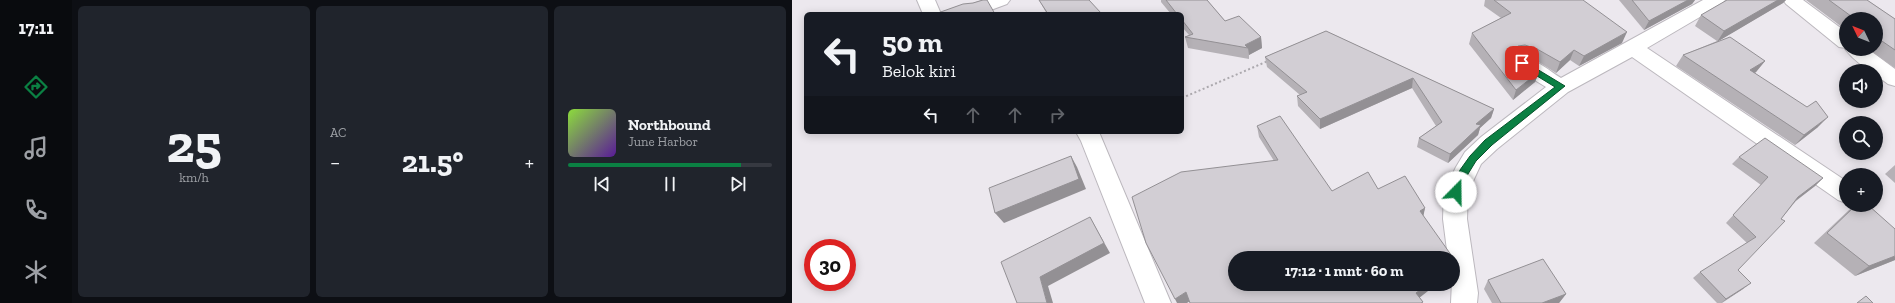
<!DOCTYPE html>
<html lang="id">
<meta charset="utf-8">
<style>
:root{--surface:#171b24;--page:#20242c;--text:#f1f3f6;--muted:#9ea1a6;--line:#363941;--accent:#0b8043}
body{margin:0;font-family:"Zilla Slab",serif;background:var(--page);color:var(--text);height:100vh;display:flex;flex-direction:column;font-size:15px;white-space:nowrap}
*{box-sizing:border-box;margin:0}
p{font-size:13px;color:var(--muted)}
.icon{flex:none;width:22px;height:22px;fill:none;stroke:currentColor;stroke-width:2;stroke-linecap:round;stroke-linejoin:round}
.map{position:relative;flex:1;overflow:hidden}
.panel{display:flex;flex-direction:column;gap:6px;padding:6px;background:#0d0f14;width:720px}
.panel>*{flex:none}
.hud{position:absolute;left:12px;top:12px;width:380px;height:122px;border-radius:6px;box-shadow:0 2px 10px #0003;background:#171b24;color:var(--text);overflow:hidden}
.needle{width:26px;rotate:313deg}
.fabs{position:absolute;left:1047px;top:12px;display:grid;gap:8px}
.fabs a{display:grid;place-items:center;width:44px;height:44px;border-radius:50%;background:var(--surface);box-shadow:0 2px 10px #0003;font-size:20px}
.speed{position:absolute;left:12px;top:239px;display:flex;gap:8px;font-size:20px;font-weight:700;text-align:center}
.speed>*{display:grid;place-content:center;width:52px;height:52px;border-radius:50%;background:var(--surface);box-shadow:0 2px 10px #0003;line-height:1}
.speed .limit{border:6px solid #d22;background:#fff;color:#111}
.pin{position:absolute;display:grid;place-items:center;width:34px;height:34px;color:#fff;margin:-17px;border-radius:8px;box-shadow:0 2px 6px #0006}
.me{position:absolute;width:44px;margin:-22px;rotate:22deg;stroke-linejoin:round;filter:drop-shadow(0 0 3px #0008)}
.turn{display:flex;align-items:center;gap:14px;height:84px;padding:0 12px;font-size:18px}
.turn .icon{width:52px;height:52px;stroke-width:2.5}
.turn b{display:block;font-size:28px;line-height:34px}
.lanes{display:flex;align-items:center;height:38px;padding:0 12px;background:#0003;justify-content:center;gap:20px;direction:ltr}
.lanes .off{opacity:.35}
.big{font-size:30px;font-weight:700;line-height:1.1}
.panel .tile{flex:1;display:flex;flex-direction:column;justify-content:center;gap:6px;min-width:0;padding:0 14px;border-radius:6px;background:var(--page)}
.panel .dial{align-items:center;gap:0}
.dial b{font-size:52px;line-height:1}
.song{display:flex;align-items:center;gap:12px}
.cover{width:48px;height:48px;border-radius:6px;background:linear-gradient(135deg,hsl(90 70% 55%),hsl(270 70% 35%))}
.played{height:4px;border-radius:2px;background:linear-gradient(90deg,var(--accent) 85%,var(--line) 85%)}
.keys{display:flex;justify-content:space-around;direction:ltr}
.heat{display:flex;justify-content:space-between;align-items:center;font-size:22px;direction:ltr}
.panel .tiles{flex:1;display:grid;gap:6px;grid-template-columns:repeat(3,1fr)}
.trip{position:absolute;left:436px;top:251px;width:232px;height:40px;border-radius:20px;background:var(--surface);box-shadow:0 2px 10px #0003;font-weight:700;line-height:40px;text-align:center}
main{display:flex;flex:1;min-height:0}
.menu{display:flex;flex-direction:column;width:72px;justify-content:space-around;align-items:center;background:#090b0e;color:var(--muted)}
.menu .icon{width:28px;height:28px}
.menu .selected{color:var(--accent)}
.menu b{font-size:18px;color:var(--text)}
.map>svg:first-child{display:block}
</style>
<main>
<nav class="menu">
<b>17:11</b>
<svg class="icon selected" aria-label="directions" viewBox="0 0 24 24"><path d="M12 3l9 9-9 9-9-9zM9 14v-3h6M13 9l2 2-2 2"/></svg>
<svg class="icon" aria-label="music" viewBox="0 0 24 24"><path d="M9 18V5l10-2v13"/><circle cx="6" cy="18" r="3"/><circle cx="16" cy="16" r="3"/></svg>
<svg class="icon" aria-label="phone" viewBox="0 0 24 24"><path d="M5 4h4l2 5-3 2q2 4 5 5l2-3 5 2v4C11 20 4 13 5 4z"/></svg>
<svg class="icon" aria-label="climate" viewBox="0 0 24 24"><path d="M12 3v18M4 7l16 10M4 17L20 7"/></svg>
</nav>
<section class="panel">
<div class="tiles">
<div class="tile dial"><b>25</b><p>km/h</p></div>
<div class="tile"><p>AC</p>
<div class="heat"><a>−</a><b class="big">21.5°</b><a>+</a></div>
</div>
<div class="tile">
<div class="song"><i class="cover"></i><div><b>Northbound</b><p>June Harbor</p></div></div>
<div class="played"></div>
<div class="keys"><svg class="icon" aria-label="previous" viewBox="0 0 24 24"><path d="M18 5L8 12l10 7zM5 5v14"/></svg><svg class="icon" aria-label="pause" viewBox="0 0 24 24"><path d="M8 5v14M16 5v14"/></svg><svg class="icon" aria-label="next" viewBox="0 0 24 24"><path d="M6 5l10 7-10 7zM19 5v14"/></svg></div>
</div>
</div>
</section>
<div class="map">
<svg width="1103" height="303" viewBox="0 0 1103 303">
<rect width="100%" height="100%" fill="#ece8ee"/>
<g fill="none" stroke-linecap="round" stroke-linejoin="round">
<g stroke="#bcb8be" stroke-width="2">
<g id="minor">
<path d="M125 0H143L149 14H131Z"/>
<path d="M192 0H218L215 4 188 14H162L165 10Z"/>
<path d="M911 0H933L930 4 855 48 1054 181V203L1046 200 840 57 776 92 705 149 689 164 676 192 675 219 686 293 685 303H659L661 258H656L651 219 652 192 664 167 673 152 689 137 754 87 723 68 720 63 723 58C739 54 756 70 769 78Z"/>
<path d="M991 0H1011L1054 32V49H1076L1103 69V86L1096 84 1084 75V71C1074 71 1059 57 1053 49L1054 48 1047 47 994 4Z"/>
<path d="M284 132H307L379 303H353L289 141Z"/>
</g>
</g>
<path stroke="#aca9ae" stroke-width="2" stroke-dasharray="2 2.5" stroke-linecap="butt" d="M390 98 476 61"/>
<use href="#minor" fill="#fff" fill-rule="evenodd"/>
</g>
<g fill="#b5b1b6">
<path d="M247 0H297L309 14H255Z"/>
<path d="M369 0H415L433 21 469 37 470 48 457 55V59L396 48 393 37 397 35 390 27V14H379L369 2Z"/>
<path d="M693 0H791L830 43 787 66 778 60 764 73 742 59 729 56H724L725 58 747 72 743 82 721 100 677 44 680 33 709 18 692 6Z"/>
<path d="M827 0H903L900 4 852 30Z"/>
<path d="M935 0H994L991 3 926 41 973 61 964 72 963 73 1026 127 1003 145 884 66 891 55 925 41 903 26 909 15Z"/>
<path d="M1014 0H1075L1103 19V68L1076 49H1084V19H1054V30Z"/>
<path d="M534 31 702 109 699 118 688 128 686 135 656 163 625 147 627 138 644 126 620 88 528 129 506 106 505 96 508 95 475 67 473 57Z"/>
<path d="M465 126 540 191 586 189 633 208 631 215 628 298 631 302V303H398L482 161 467 137Z"/>
<path d="M947 157 1031 178 1023 186 1004 201 946 270 951 289 930 303H925L901 278 908 272 955 243 934 223 969 185 940 164Z"/>
<path d="M1103 165V183L1093 174Z"/>
<path d="M1063 205H1076L1103 260 1063 276 1022 243 1057 210Z"/>
<path d="M696 280 774 294 767 303H700L692 289Z"/>
</g>
<g fill="#939094">
<path d="M896 0H903L900 4 852 30 857 21Z"/>
<path d="M986 0H994L991 3 925 42 932 31Z"/>
<path d="M835 32 830 43 787 66 792 56Z"/>
<path d="M469 37 470 48 457 55 456 48 453 45Z"/>
<path d="M726 46 723 57 722 52Z"/>
<path d="M782 50 778 60 764 73 768 62Z"/>
<path d="M973 61 964 72 950 81 958 70Z"/>
<path d="M747 72 743 82 721 100 724 90Z"/>
<path d="M621 78 620 88 528 129V119Z"/>
<path d="M702 109 699 118 688 128 686 135 656 163 658 154 684 124Z"/>
<path d="M1036 117 1026 127 1003 145 1012 135Z"/>
<path d="M279 156 285 167 294 189 212 223 203 213Z"/>
<path d="M1031 178 1023 186 998 205 1006 197Z"/>
<path d="M633 208 631 218 628 211Z"/>
<path d="M298 217 304 228 318 253 256 286 261 303H255L248 277Z"/>
<path d="M1103 256V260L1063 276 1077 266Z"/>
<path d="M959 283 951 289 929 303 934 299Z"/>
<path d="M636 284H645L622 302 624 293Z"/>
<path d="M394 292 398 301 395 303H385L383 299Z"/>
<path d="M774 294 767 303H750Z"/>
</g>
<g fill="#d2ced4" stroke="#939094">
<path d="M191 0H195L203 14H143L171 4 181 3Z"/>
<path d="M247 0H297L309 13V14H256Z"/>
<path d="M374 0H415L433 21 447 16 469 37 453 45 456 48 393 37 401 34 390 20V14H385Z"/>
<path d="M702 0H791L835 32 792 56 782 50 768 62 745 49 733 45 726 46 722 52 725 58 747 72 724 90 680 33 719 13Z"/>
<path d="M840 0H896L857 21Z"/>
<path d="M935 0H986L932 31 909 15Z"/>
<path d="M1037 0H1075L1103 19V50L1084 37V19H1063Z"/>
<path d="M534 31 702 109 684 124 689 125 658 154 627 138 650 122 621 78 528 119 505 96 515 92 473 57Z"/>
<path d="M938 37 973 61 958 70 1015 107 1024 101 1036 117 1012 135 891 55Z"/>
<path d="M488 116 540 191 576 172 586 189 613 176 633 208 628 211 662 259V264L661 265V258H443V284H636L624 293 631 302 629 303H398L394 292 383 299 354 243 340 197 389 172 486 160 465 126Z"/>
<path d="M973 138 1031 178 1006 197 989 219 993 221 946 270 959 283 934 299 908 272 964 237 941 215 976 177 947 157Z"/>
<path d="M279 156 287 179 203 213 197 188Z"/>
<path d="M1064 205H1076L1103 229V256L1077 266 1035 233Z"/>
<path d="M298 217 312 243 248 277 255 303H225L209 262Z"/>
<path d="M751 259 774 294 750 303H709L696 280Z"/>
<path d="M1074 296 1081 303H1065Z"/>
</g>
<path fill="#0b8043" stroke="#07532c" d="M730 60 773 86 700 145 684 161 676 174 667 195H661L659 192 668 170 678 156 693 140 763 87 727 65V61Z"/>
</svg>
<div class="fabs">
<a><svg class="needle" viewBox="-14 -14 28 28"><path d="M0-13l5 13h-10z" fill="#e53935"/><path d="M0 13l5-13h-10z" fill="#9ea1a6"/></svg></a>
<a><svg class="icon" aria-label="sound" viewBox="0 0 24 24"><path d="M4 9h4l5-4v14l-5-4H4zM17 9q2 3 0 6"/></svg></a>
<a><svg class="icon" aria-label="search" viewBox="0 0 24 24"><circle cx="10" cy="10" r="6"/><path d="M15 15l6 6"/></svg></a>
<a>+</a>
</div>
<div class="speed"><div class="limit">30</div></div>
<div class="pin" style="left:730px;top:63px;background:#d93025"><svg class="icon" aria-label="arrive" viewBox="0 0 24 24"><path d="M6 21V4h12l-3 4 3 4H6"/></svg></div>
<svg class="me" style="left:664px;top:192px" viewBox="-20 -20 40 40"><circle r="19" fill="#fff"/><path d="M0-13L10 11 0 6-10 11z" fill="#0b8043"/></svg>
<div class="trip">17:12 · 1 mnt · 60 m</div>
<div class="hud">
<div class="turn"><svg class="icon" aria-label="left" viewBox="0 0 24 24"><path d="M17 20v-9H6M10 6l-5 5 5 5"/></svg><div><b>50 m</b>Belok kiri</div></div>
<div class="lanes"><svg class="icon" aria-label="left" viewBox="0 0 24 24"><path d="M17 20v-9H6M10 6l-5 5 5 5"/></svg><svg class="icon off" aria-label="ahead" viewBox="0 0 24 24"><path d="M12 20V5M6 11l6-6 6 6"/></svg><svg class="icon off" aria-label="ahead" viewBox="0 0 24 24"><path d="M12 20V5M6 11l6-6 6 6"/></svg><svg class="icon off" aria-label="right" viewBox="0 0 24 24"><path d="M7 20v-9h11M14 6l5 5-5 5"/></svg></div>
</div>
</div>
</main>
